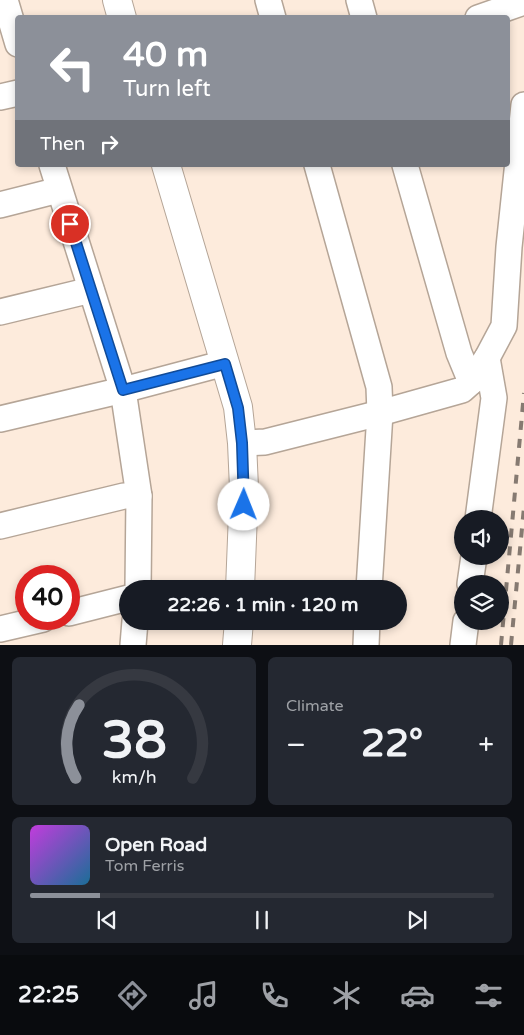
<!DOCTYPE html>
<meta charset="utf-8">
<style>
:root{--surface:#171b24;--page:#242831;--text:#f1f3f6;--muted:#9ea1a6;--line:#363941;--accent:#8c9099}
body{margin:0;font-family:"Varela Round",sans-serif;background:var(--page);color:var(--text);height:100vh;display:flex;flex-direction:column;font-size:19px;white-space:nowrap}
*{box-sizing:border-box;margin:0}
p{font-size:16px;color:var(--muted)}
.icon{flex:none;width:28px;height:28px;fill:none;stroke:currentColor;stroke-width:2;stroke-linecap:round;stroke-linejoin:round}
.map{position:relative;height:645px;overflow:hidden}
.side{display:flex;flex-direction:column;gap:12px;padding:12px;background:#0d0f14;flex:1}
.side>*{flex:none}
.guide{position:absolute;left:15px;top:15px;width:495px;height:152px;border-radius:5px;box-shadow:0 2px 8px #0003;background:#8c9099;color:#fff;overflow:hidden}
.fabs{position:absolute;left:454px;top:510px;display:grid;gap:10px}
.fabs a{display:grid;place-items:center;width:55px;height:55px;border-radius:50%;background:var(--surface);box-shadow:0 2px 8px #0003;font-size:25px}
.speed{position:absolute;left:15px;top:565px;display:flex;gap:10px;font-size:25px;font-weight:700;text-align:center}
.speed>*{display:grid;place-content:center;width:65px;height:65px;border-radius:50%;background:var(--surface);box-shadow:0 2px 8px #0003;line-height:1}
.speed .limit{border:8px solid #d22;background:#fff;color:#111}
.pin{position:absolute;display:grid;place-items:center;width:42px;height:42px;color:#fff;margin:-21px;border:2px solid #fff;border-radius:50%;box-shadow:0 1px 5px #0007}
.me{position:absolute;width:55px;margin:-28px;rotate:1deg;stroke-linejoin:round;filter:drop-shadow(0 0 4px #0008)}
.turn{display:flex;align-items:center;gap:18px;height:105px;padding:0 25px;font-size:22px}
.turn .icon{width:65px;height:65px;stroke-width:2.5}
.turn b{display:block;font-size:35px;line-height:42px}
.then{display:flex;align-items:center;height:48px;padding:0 25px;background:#0003;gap:10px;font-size:19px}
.big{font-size:38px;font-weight:700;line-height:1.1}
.side .card{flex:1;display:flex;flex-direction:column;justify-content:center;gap:8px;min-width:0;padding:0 18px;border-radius:8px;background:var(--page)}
.side .dial{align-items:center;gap:0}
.dial svg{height:130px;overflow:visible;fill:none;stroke:var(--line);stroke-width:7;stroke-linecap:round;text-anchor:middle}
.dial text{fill:var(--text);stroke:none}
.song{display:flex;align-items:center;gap:15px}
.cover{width:60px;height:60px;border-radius:8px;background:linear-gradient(135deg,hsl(290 70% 55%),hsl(200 70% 35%))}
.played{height:5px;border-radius:2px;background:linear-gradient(90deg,var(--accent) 15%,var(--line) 15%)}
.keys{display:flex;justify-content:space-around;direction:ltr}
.heat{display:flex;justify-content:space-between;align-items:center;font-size:28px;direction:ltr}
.side .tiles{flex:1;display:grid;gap:12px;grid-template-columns:1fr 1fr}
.card:last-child{grid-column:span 2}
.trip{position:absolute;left:119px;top:580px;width:288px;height:50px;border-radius:25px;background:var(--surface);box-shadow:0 2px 8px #0003;font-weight:700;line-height:50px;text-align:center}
.tab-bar{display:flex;height:80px;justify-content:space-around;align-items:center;background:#090b0e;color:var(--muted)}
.tab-bar .icon{width:35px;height:35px}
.tab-bar .selected{color:var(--accent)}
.tab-bar b{font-size:22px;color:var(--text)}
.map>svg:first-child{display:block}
</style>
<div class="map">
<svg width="524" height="645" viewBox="0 0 524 645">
<rect width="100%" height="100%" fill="#fdebdc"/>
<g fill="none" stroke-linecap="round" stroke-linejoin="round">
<g stroke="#b5a597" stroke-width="28">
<g id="street">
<path d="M5 0 18 44"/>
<path d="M268 0 273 18"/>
<path d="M359 0 364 18"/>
<path d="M478 18 524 2"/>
<path d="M0 97 18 93"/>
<path d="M52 165 123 390 139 496 138 589"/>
<path d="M317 165 379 387 380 413 369 589"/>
<path d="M405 165 459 353 471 382"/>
<path d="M0 205 59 190"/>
<path d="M0 312 91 290"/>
<path d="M0 419 123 390 225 363"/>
<path d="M242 443 265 442 380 413 462 390 471 382 487 358 504 326 509 247 524 105"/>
<path d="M478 519 494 398 487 358"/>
<path d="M0 526 124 496H139"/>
<path d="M470 584 474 556"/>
<path d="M69 613 128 598"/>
<path d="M0 629 43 619"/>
<path d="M133 645 135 621"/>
<path d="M366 645 367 621"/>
<path d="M463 645 466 621"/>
</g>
</g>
<g stroke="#b5a597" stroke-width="30">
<g id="secondary">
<path d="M117 0 122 18"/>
<path d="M166 165 238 407 242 443 244 488 240 589"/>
<path d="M237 645 239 621"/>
</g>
</g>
<use href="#street" stroke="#fff" stroke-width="25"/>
<use href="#secondary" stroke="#fff" stroke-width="28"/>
<g stroke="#867a71" stroke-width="4" stroke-dasharray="9 9" stroke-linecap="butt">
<path d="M501 645 524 393"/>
<path d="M511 645 524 507"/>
</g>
</g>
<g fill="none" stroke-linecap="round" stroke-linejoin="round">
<g stroke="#114b97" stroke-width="12">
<path id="route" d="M70 224 123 390 225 364 238 408 242 443 244 505"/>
</g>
<use href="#route" stroke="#1a73e8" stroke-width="9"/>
</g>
</svg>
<div class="fabs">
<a><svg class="icon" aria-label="sound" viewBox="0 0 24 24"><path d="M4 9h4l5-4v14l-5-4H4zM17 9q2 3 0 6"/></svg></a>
<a><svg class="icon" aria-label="layers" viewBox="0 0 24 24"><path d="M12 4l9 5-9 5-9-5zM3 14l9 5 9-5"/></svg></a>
</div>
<div class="speed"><div class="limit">40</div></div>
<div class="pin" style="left:70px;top:224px;background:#d93025"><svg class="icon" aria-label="arrive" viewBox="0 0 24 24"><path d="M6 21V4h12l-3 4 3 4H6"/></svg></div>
<svg class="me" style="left:244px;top:505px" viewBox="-20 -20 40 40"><circle r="19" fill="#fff"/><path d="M0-13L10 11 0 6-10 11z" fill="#1a73e8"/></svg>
<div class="trip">22:26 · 1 min · 120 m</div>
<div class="guide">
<div class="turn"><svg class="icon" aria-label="left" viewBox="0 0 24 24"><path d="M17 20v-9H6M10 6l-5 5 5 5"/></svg><div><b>40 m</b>Turn left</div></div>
<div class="then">Then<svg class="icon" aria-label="right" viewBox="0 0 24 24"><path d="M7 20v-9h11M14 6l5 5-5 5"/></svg></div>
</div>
</div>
<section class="side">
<div class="tiles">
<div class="card dial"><svg viewBox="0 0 100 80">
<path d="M14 69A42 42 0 1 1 86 69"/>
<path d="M14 69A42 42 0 0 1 16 24" stroke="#8c9099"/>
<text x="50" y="56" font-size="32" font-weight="700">38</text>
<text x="50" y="72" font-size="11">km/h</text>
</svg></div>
<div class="card"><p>Climate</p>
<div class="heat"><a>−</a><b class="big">22°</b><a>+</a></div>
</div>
<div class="card">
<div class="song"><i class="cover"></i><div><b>Open Road</b><p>Tom Ferris</p></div></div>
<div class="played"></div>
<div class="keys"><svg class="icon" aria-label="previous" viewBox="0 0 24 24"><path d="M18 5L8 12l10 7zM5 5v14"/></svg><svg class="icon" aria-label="pause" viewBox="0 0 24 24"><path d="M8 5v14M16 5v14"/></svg><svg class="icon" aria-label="next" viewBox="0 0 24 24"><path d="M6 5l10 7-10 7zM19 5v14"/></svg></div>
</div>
</div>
</section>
<nav class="tab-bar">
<b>22:25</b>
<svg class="icon selected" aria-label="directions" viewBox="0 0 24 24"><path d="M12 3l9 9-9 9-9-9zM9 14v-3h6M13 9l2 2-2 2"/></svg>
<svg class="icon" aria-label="music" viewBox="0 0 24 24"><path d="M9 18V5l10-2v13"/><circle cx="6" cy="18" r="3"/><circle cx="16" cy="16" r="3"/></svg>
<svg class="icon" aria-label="phone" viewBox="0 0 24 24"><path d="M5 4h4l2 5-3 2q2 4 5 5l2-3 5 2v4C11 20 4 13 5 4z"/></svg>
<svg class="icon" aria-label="climate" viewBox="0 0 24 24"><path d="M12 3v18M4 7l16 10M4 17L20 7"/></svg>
<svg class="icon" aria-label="car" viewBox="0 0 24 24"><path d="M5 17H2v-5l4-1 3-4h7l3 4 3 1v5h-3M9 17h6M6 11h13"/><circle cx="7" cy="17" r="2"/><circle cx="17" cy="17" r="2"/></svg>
<svg class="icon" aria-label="filters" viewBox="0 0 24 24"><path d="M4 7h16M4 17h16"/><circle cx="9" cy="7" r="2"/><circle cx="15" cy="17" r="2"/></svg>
</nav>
